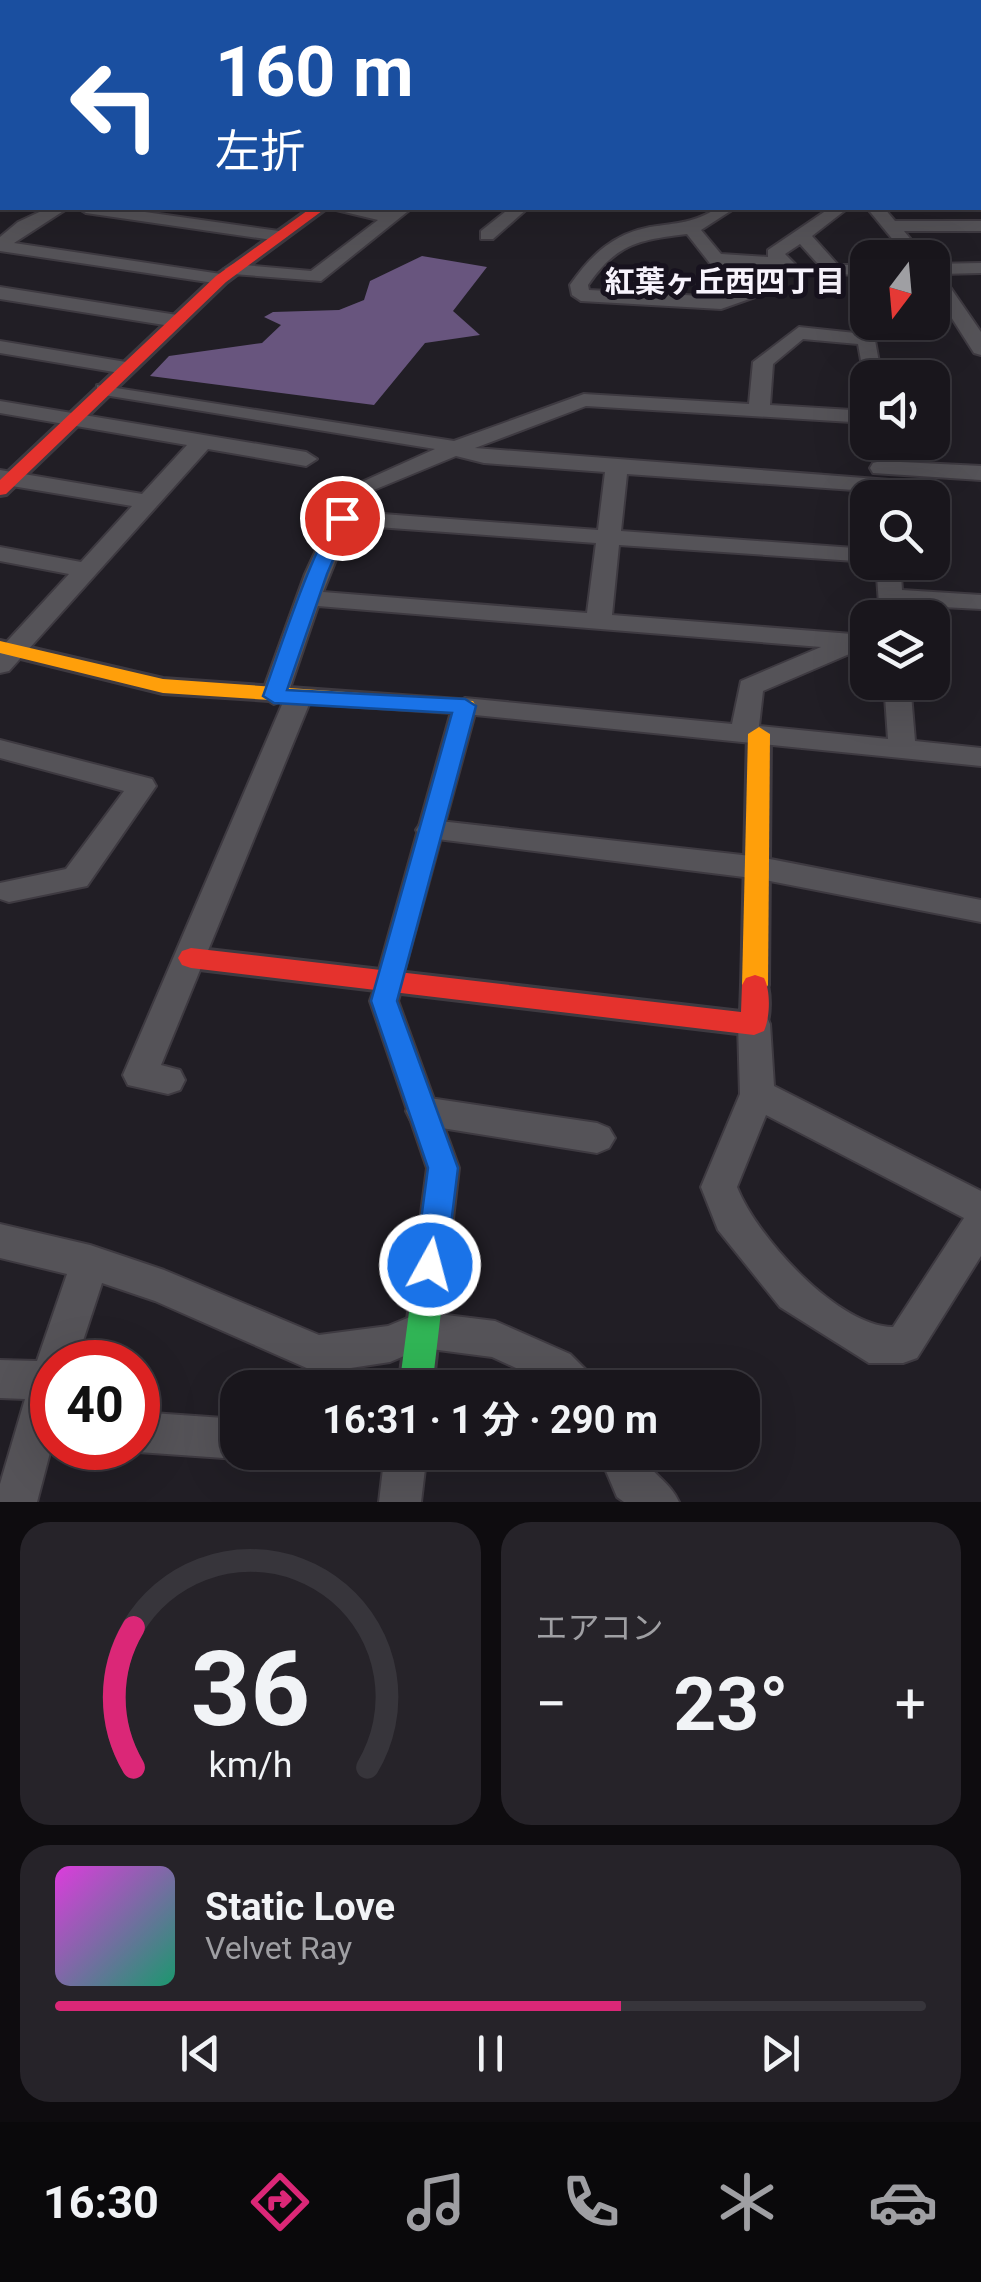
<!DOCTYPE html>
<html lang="ja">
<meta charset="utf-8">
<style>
:root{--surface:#19161c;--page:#262329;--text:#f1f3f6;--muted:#9f9fa3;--line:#37353b;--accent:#db2777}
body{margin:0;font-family:Roboto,"Noto Sans JP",sans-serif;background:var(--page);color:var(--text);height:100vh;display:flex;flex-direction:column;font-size:38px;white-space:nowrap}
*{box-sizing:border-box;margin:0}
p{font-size:32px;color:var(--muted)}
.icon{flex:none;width:55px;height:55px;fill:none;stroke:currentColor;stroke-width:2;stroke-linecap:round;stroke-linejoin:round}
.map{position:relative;height:1502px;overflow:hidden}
.side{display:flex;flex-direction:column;gap:20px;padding:20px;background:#0e0c0f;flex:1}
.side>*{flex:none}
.guide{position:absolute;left:0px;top:0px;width:982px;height:210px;box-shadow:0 10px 40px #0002,0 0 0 2px var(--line);background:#1a4fa0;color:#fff;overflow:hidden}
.needle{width:65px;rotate:196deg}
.buttons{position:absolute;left:850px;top:240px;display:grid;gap:20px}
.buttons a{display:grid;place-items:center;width:100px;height:100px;border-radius:20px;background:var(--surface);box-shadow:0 10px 40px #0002,0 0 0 2px var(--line);font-size:50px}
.speed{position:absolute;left:30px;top:1340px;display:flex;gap:20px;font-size:50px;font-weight:700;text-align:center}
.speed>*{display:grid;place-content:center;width:130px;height:130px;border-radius:50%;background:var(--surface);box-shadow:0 10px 40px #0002,0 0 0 2px var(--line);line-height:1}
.speed .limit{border:15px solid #d22;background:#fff;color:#111}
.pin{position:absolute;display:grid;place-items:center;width:85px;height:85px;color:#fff;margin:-42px;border:5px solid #fff;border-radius:50%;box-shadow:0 2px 10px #0007}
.me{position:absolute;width:110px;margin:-55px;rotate:7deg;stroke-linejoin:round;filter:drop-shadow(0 0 8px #0008)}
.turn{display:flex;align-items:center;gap:35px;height:210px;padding:0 50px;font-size:45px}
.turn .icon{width:130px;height:130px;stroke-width:2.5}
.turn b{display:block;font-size:70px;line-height:85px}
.big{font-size:75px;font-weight:700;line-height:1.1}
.side .card{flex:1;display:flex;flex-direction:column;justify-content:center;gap:15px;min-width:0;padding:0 35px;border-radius:30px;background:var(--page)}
.side .dial{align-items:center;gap:0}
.dial svg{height:260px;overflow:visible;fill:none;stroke:var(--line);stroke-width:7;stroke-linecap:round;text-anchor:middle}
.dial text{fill:var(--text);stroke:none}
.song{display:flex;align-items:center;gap:30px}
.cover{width:120px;height:120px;border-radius:15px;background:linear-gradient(135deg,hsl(300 70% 55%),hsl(160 70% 35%))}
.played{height:10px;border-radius:5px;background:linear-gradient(90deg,var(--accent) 65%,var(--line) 65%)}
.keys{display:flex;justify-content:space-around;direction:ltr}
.heat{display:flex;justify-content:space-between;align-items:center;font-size:55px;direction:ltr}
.side .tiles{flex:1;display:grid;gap:20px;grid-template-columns:1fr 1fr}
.card:last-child{grid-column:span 2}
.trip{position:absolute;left:220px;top:1370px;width:540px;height:100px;border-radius:30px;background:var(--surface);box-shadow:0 10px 40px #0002,0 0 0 2px var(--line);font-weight:700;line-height:100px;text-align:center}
.tabs{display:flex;height:160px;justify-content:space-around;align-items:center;background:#0a090b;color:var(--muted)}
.tabs .icon{width:70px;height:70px}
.tabs .current{color:var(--accent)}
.tabs b{font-size:45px;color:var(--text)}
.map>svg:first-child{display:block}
</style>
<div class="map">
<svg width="981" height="1502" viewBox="0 0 981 1502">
<rect width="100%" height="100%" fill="#211e25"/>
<path fill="#68557e" d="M422 256 487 267 453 311 480 335 425 343 374 405 150 376 169 356 262 343 281 325 264 317 273 312 339 310 364 300 370 281Z"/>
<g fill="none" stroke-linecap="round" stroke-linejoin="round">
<path stroke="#68557e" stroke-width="5" d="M821 0 826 2"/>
<g stroke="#3e3a41" stroke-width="4">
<g id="street">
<path d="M0 0H10L0 6Z"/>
<path d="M463 0H477L478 2H464Z"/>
<path d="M665 0H683L684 2H666Z"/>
<path d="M858 0H871L872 2H859Z"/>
<path d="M980 40H981L980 49Z"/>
<rect x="980" y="66" width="1" height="8"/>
<rect x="980" y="165" width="1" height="11"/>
<path d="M48 208H68L14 243 221 274 230 279 221 284 0 251V237L18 222Z"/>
<path d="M78 208H117L279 231 288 236 279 241 86 213Z"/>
<path d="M328 208 389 211 394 208H412L321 281 233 274 224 269 233 264 311 271 378 220Z"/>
<path d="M510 208H528L493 239H481V231Z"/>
<path d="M717 208H735L701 230 721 254 768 257V250L830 208H848L812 236 838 265H868V275L827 274 800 244 785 254 795 264 792 268 730 266 755 297 721 309 581 301 572 295 570 285C591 255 613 234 650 227 676 223 695 223 717 208ZM687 234 734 294 721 297 589 290 588 285C617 243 639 240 687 234Z"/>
<path d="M867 208H884L895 221H981V231H904L926 258H908Z"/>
<path d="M981 263V273L941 274 981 332V355L974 353 932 287V264Z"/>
<path d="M0 287 177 315 186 321 177 327 0 299Z"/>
<path d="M799 327 874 335 882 378H868L865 382 858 344 803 339 773 364 770 405 868 411V423L586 406 475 448 890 480 893 485 890 490 882 492 627 474 621 531 868 549 870 562 619 545 612 615 852 634 868 629V646L763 691 759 726 888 739 884 682H910L915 741 981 748V766L465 714 452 706 465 698 732 724 741 681 821 647 318 606 288 694 299 689 312 697 161 1065 180 1070 185 1080 180 1090 168 1094 128 1085 123 1075 284 700 274 704 261 696 305 574 344 490 435 449 104 395 97 393V385L454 441 584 394 749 404 753 362ZM456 456 484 463 605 472 598 530 356 512 364 494ZM350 525 596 543 587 613 323 592Z"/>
<path d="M0 341 126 362 136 368 126 374 0 353Z"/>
<path d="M0 401 306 452 317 459 306 466 208 449 9 671 0 673V649L69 574 0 561V547L81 562 132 506 0 484V470L142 494 187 445 0 413Z"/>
<path d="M881 461 981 466V480L873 473 870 468 873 463Z"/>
<path d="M876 562H900L902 590 981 595V609L903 605 904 618H880Z"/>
<path d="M0 740 152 779 156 786 87 886 9 902 0 899V883L66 869 124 791 0 758Z"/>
<path d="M431 820 760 857 981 900V922L760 879 421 837 416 830 421 823Z"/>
<path d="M754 1011 766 1015 770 1024 774 1086 981 1191V1256L917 1358 903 1363H869L780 1307 718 1230 701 1187 740 1094 738 1024 742 1015ZM766 1115 964 1218 893 1327C838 1327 756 1236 737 1187Z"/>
<path d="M423 1097 597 1123 609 1128 615 1138 609 1148 597 1153 423 1125 411 1121 406 1111 411 1101Z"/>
<path d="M0 1224 90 1245 164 1270 319 1335 388 1326 422 1312 495 1321 570 1354 590 1374 596 1388H549L542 1380 492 1357 423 1348 390 1362 318 1373 155 1301 102 1283 76 1362H52V1445L37 1502H0V1484L25 1399 0 1398V1360L37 1361 67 1274 0 1258Z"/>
<path d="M138 1412 238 1419V1452H253L238 1459 138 1452 127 1448H138Z"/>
<path d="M385 1452H427L421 1502H379Z"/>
<path d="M598 1452H640C650 1474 670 1481 679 1502H624L617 1497Z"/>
</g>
</g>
<g stroke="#3e3a41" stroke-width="6">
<g id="fast">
<rect x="980" y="88" width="1" height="8"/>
<path d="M392 963 401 966 405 973 397 1001 458 1168 432 1388H399L428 1168 371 1001 383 966Z"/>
</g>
</g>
<g stroke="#3e3a41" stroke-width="6">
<g id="slow">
<path d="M0 641 163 679 473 701 476 706 401 980 392 983 383 980 379 973 452 712 163 693 0 653Z"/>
<path d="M759 727 770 734 768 985 764 992 755 995 746 992 742 985 748 734Z"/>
</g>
</g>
<g stroke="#3e3a41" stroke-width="6">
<g id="jam">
<path d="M311 208H326L226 282 6 494 0 495V480L216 276Z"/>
<path d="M191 948 741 1012 742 985 746 978 755 975 764 978C771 991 770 1018 764 1031L754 1035 191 968 182 965 178 958 182 951Z"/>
</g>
</g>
<use href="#street" fill="#555358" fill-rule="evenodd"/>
<use href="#fast" fill="#30b455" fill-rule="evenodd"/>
<use href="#slow" fill="#ff9f0a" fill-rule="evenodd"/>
<use href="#jam" fill="#e5322d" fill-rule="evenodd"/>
</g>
<path fill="#1a73e8" stroke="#114b97" stroke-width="2.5" d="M342 513 351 518 327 574 287 690 465 699 476 706 397 1001 458 1168 446 1265 442 1275 430 1279 419 1275 415 1265 428 1168 371 1001 452 713 274 703 263 696C274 667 321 520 342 513Z"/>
<g text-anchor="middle" stroke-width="10" stroke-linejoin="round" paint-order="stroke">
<g font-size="30" font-weight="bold" fill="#f7f3fc" stroke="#17121e">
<text x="725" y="292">紅葉ヶ丘西四丁目</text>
</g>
</g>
</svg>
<div class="buttons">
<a><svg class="needle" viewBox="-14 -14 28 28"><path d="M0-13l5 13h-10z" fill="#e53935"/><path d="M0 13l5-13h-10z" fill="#9f9fa3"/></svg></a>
<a><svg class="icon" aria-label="sound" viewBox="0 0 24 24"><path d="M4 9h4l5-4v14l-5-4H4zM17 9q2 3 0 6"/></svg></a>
<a><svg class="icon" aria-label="search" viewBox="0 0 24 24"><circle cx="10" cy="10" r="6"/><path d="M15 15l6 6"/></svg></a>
<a><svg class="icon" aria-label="layers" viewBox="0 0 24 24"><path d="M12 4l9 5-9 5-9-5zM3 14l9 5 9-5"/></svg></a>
</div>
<div class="speed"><div class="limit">40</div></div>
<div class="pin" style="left:342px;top:518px;background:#d93025"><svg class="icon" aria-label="arrive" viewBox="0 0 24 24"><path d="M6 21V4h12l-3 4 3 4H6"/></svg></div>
<svg class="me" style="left:430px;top:1265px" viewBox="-20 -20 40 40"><circle r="17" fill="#1a73e8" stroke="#fff" stroke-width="3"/><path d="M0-11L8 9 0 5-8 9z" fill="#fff"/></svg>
<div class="trip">16:31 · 1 分 · 290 m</div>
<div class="guide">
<div class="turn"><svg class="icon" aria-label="left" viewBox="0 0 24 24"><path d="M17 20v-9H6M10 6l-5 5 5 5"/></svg><div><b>160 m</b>左折</div></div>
</div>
</div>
<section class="side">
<div class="tiles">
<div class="card dial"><svg viewBox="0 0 100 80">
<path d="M14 69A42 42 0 1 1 86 69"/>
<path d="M14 69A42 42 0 0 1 14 26" stroke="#db2777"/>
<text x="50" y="56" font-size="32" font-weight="700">36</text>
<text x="50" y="72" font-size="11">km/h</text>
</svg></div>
<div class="card"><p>エアコン</p>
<div class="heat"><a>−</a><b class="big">23°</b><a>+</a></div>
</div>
<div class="card">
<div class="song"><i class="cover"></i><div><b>Static Love</b><p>Velvet Ray</p></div></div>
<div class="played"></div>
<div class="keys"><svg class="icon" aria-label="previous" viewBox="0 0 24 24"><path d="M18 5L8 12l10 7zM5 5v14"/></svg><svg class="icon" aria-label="pause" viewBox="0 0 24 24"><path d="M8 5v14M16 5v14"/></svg><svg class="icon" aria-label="next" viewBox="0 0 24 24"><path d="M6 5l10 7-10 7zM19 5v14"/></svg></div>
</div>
</div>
</section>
<nav class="tabs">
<b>16:30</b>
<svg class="icon current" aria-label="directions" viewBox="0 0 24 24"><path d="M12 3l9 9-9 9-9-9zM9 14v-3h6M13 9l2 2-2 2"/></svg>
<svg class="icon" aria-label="music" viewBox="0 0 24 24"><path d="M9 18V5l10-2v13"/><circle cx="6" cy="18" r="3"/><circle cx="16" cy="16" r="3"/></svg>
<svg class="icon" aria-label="phone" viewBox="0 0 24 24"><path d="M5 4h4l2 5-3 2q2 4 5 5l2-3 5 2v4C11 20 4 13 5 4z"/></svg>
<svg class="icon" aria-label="climate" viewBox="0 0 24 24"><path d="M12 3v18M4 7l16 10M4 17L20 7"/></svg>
<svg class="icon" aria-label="car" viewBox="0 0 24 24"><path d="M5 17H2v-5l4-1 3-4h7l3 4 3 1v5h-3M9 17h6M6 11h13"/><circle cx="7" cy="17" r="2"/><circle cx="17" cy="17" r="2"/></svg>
</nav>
